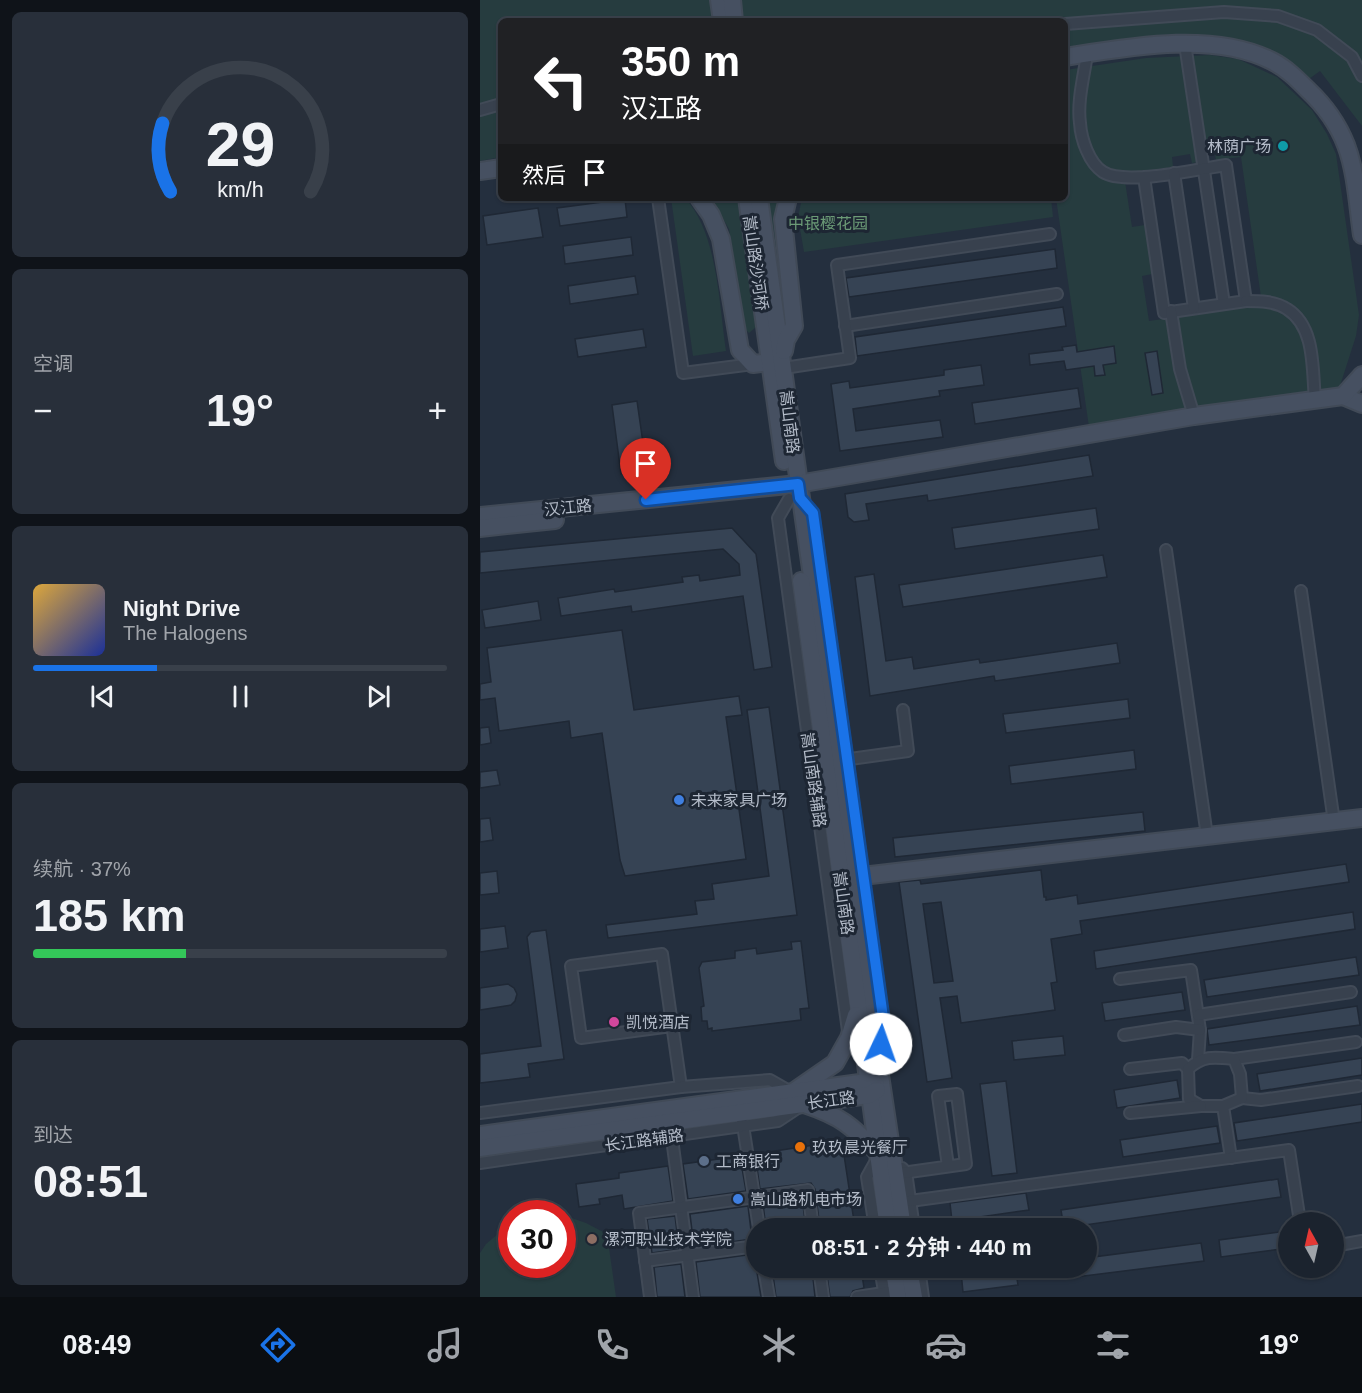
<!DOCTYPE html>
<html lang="zh">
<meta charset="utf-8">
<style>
:root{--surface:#1b232e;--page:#282f3a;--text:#f1f3f6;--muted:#a0a4aa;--line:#39404a;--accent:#1a73e8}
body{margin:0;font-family:Helvetica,"Noto Sans SC",sans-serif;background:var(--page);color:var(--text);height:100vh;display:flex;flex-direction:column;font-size:22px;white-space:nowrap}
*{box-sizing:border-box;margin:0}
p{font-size:20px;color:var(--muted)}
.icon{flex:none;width:33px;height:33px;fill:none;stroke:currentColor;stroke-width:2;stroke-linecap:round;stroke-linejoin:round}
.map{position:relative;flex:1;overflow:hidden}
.sheet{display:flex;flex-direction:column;gap:12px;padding:12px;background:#0f1319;width:480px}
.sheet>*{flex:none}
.guide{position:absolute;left:18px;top:18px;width:570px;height:183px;border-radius:9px;box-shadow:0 2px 4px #0004,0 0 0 2px var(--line);background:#202124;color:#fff;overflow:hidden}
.needle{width:39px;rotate:352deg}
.buttons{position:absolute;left:798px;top:1212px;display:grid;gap:12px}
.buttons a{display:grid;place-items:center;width:66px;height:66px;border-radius:50%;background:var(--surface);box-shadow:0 2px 4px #0004,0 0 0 2px var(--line);font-size:30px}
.speed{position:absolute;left:18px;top:1200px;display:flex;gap:12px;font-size:30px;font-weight:700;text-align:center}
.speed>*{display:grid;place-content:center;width:78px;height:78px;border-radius:50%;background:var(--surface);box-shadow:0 2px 4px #0004,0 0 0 2px var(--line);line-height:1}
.speed .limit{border:9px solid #d22;background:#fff;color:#111}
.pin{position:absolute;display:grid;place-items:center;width:51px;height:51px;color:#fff;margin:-62px -26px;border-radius:50% 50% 50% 0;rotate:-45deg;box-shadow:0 0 6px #0007}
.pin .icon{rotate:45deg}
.me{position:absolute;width:66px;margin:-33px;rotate:3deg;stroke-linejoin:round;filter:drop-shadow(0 0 4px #0008)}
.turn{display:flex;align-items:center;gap:21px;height:126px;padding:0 24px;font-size:27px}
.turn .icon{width:78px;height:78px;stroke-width:2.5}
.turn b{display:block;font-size:42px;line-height:51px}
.then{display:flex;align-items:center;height:57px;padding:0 24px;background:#0003;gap:12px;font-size:22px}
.big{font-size:45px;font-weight:600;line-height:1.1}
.sheet .widget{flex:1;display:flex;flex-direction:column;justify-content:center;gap:9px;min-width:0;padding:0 21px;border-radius:9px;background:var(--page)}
.sheet .dial{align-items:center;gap:0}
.dial svg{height:156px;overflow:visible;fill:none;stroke:var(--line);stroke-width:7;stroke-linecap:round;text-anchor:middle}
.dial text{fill:var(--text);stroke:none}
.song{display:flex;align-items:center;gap:18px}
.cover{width:72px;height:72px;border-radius:9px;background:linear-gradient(135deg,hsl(40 70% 55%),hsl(230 70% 35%))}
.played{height:6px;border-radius:3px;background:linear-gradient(90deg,var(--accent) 30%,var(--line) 30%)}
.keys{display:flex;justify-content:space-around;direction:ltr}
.heat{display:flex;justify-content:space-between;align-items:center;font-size:33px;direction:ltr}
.charge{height:9px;border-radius:4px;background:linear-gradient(90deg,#34c759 37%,var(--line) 0)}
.trip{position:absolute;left:266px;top:1218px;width:351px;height:60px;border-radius:30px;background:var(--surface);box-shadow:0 2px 4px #0004,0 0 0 2px var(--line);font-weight:600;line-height:60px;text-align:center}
.menu{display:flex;height:96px;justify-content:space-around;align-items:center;background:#0b0e12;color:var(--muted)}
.menu .icon{width:42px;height:42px}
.menu .selected{color:var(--accent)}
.menu b{font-size:27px;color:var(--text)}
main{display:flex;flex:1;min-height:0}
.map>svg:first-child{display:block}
</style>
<main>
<section class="sheet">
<div class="widget dial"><svg viewBox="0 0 100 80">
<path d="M14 69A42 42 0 1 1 86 69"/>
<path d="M14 69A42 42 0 0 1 10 34" stroke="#1a73e8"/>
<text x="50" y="56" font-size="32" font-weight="700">29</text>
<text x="50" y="72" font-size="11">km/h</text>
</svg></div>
<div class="widget"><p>空调</p>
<div class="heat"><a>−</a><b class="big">19°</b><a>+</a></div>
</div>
<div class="widget">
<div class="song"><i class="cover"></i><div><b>Night Drive</b><p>The Halogens</p></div></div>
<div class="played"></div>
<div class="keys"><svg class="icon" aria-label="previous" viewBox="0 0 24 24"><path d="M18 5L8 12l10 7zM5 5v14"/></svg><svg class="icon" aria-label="pause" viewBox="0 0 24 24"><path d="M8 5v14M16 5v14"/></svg><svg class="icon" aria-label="next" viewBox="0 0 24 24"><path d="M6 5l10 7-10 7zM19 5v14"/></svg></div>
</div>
<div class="widget"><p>续航 · 37%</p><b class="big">185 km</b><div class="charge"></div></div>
<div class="widget"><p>到达</p><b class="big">08:51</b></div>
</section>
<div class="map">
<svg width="882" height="1297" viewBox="0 0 882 1297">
<rect width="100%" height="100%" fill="#242f3e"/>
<g fill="#263c3f" fill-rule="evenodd">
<path d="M0 0H882V126L840 71 829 79C820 71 811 62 800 56 737 21 653 39 585 48V21H21V157L0 161Z"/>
<path d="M730 55 758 59 797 77 832 110 847 134 856 154 879 315 876 336 859 389 609 427 576 198H585V70L666 58ZM733 144 736 160 761 157 782 304 669 321 662 276 672 274 665 225 652 227 644 175 693 167 692 157 710 154 712 163 728 161 725 146Z"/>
<path d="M191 198H205C238 233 239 305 246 351L213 356Z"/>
<path d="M231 198H257L276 327 269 333 265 329 249 229Z"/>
<path d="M288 198H300L306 325 303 324Z"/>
<path d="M322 198H571L573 217 324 252 318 217Z"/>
<path d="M83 1215 106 1223 127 1234 136 1297H0V1253L6 1244 31 1223 32 1264H82Z"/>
</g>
<g fill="#364354" stroke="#1f2835" stroke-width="1.5" fill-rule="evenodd">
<path d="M145 199 147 217 80 226 77 208Z"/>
<path d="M58 208 63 237 7 245 3 216Z"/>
<path d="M151 237 153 255 85 264 83 246Z"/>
<path d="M575 249 577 268 369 297 366 278Z"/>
<path d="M155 276 158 294 90 304 88 286Z"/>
<path d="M583 307 586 326 377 356 375 337Z"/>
<path d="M163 329 166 347 98 357 95 339Z"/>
<path d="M596 345 597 352 634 346 636 363 623 365 625 375 615 376 614 366 586 370 584 361 550 365 549 354 583 350 582 347Z"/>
<path d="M677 351 683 393 672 395 665 353Z"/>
<path d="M501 365 504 385 459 391 460 396 373 409 376 431 460 420 463 437 360 451 351 384 369 381 370 388 464 375V370Z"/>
<path d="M598 388 601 408 495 424 492 403Z"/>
<path d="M157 401 167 471 141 474 132 405Z"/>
<path d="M609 455 613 476 448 501 447 495 386 504 389 520 374 522 368 517 365 494Z"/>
<path d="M616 508 619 529 475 549 472 528Z"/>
<path d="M252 528 276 554 292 667 274 670 263 596 152 612 151 606 81 616 78 598 134 589 135 592 203 582 202 577 219 575 220 581 260 575 259 564 243 549 0 573V552Z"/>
<path d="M623 555 627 577 423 607 419 585Z"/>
<path d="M394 574 406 661 432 657 434 669 499 659 500 663 637 643 640 663 515 681 514 676 390 696 375 577Z"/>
<path d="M58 601 61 620 5 628 2 610Z"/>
<path d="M142 630 154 710 259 696 262 715 246 717 266 859 145 876 140 860 122 733 91 738 89 721 19 731 15 698 0 700V684L11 682 7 648Z"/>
<path d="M648 699 650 718 526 733 523 714Z"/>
<path d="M289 707 317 915 128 938 126 925 217 914 215 901 234 899 232 884 289 876 267 710Z"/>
<path d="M9 727 11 743 0 745V728Z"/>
<path d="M654 750 656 769 531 784 529 766Z"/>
<path d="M17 770 20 785 0 788V772Z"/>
<path d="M663 812 665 831 415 857 413 838Z"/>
<path d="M10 818 13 840 0 842V819Z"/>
<path d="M866 864 869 882 600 921 602 934 571 939 577 982 571 983 575 1010 481 1023 477 996 460 998 472 1078 447 1082 419 882 440 880 441 884 561 870 564 897H566V900L597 895 598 904ZM461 902 473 981 454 983 443 904Z"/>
<path d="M17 871 19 893 0 895V873Z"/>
<path d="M873 912 875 929 616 969 614 951Z"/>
<path d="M25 926 28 948 0 952V929Z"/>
<path d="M66 930 84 1059 48 1064 50 1077 0 1083V1054L61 1046 47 937 51 932Z"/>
<path d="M321 941 329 1008 320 1009 321 1020 232 1031V1028L228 1029 227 1021H222L221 1007 224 1006 219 968 222 962 255 958V951L276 948 277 954 312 949 311 942Z"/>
<path d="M876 957 879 975 727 997 724 980Z"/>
<path d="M28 984 34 988 37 994 35 1001 31 1005 0 1010V988Z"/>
<path d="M702 992 705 1010 625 1021 622 1003Z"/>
<path d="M877 1006 880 1025 729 1045 727 1029Z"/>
<path d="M583 1036 585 1055 534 1060 532 1041Z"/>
<path d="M882 1058V1075L780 1091 777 1074Z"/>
<path d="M697 1080 700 1098 637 1108 634 1090Z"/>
<path d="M526 1081 537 1173 512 1176 500 1084Z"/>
<path d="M882 1104V1122L757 1141 754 1123Z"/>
<path d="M737 1126 740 1143 643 1157 640 1140Z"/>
<path d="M334 1145 364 1155 375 1228H340L335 1189 331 1183 280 1189 275 1154Z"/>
<path d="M260 1156 266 1191 208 1199 203 1164Z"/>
<path d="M188 1166 193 1201 144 1209 142 1195 119 1199 120 1204 99 1207 96 1184 139 1178V1173Z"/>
<path d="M798 1179 801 1197 584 1228 581 1210Z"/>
<path d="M546 1193 549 1210 472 1221 470 1203Z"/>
<path d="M322 1198 326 1228H286L283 1204Z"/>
<path d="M268 1206 272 1239 214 1247 210 1214Z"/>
<path d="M195 1216 199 1249 172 1253 167 1219Z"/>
<path d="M807 1231 808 1248 741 1257 739 1240Z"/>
<path d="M721 1243 724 1261 596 1277 594 1268H606V1258Z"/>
<path d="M274 1254 281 1297H220L216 1262Z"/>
<path d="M201 1264 205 1297H177L174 1267Z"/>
<path d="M292 1268H332L335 1297H296Z"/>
<path d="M346 1268H381L384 1288 373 1291 370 1297H350Z"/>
<path d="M518 1268H583L584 1273 537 1279 538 1285 483 1292 481 1272Z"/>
</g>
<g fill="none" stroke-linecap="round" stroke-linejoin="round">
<g stroke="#414a57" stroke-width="14">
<g id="street">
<path d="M585 24 744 12 798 16 837 30 872 57 882 76"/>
<path d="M705 44 744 304"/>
<path d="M607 54C604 76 597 101 600 123 601 139 609 163 623 172 645 186 718 169 746 165L766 301 684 313 664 177"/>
<path d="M0 110 21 104"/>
<path d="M694 173 714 308"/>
<path d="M178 198 203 373 273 364"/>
<path d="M766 301C779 301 795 301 807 309 836 327 832 370 835 400"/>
<path d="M691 311 700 369 714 416"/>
<path d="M365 326 577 294"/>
<path d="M304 368 370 358 357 265 570 234"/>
<path d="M309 499 298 518 368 1031"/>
<path d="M323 501 333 513 405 1032 399 1049"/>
<path d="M686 550 727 836"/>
<path d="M821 591 854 822"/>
<path d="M363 760 428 751 423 710"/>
<path d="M640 979 711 970 720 1030 718 1060"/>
<path d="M718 1015 871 992"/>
<path d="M192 1026 101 1038 91 966 182 954 201 1087"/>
<path d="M644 1035 696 1027 720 1030"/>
<path d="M754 1059 876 1042"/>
<path d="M650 1069 702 1063 708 1069"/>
<path d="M762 1098 781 1100 878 1086"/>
<path d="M743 1106H721L709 1099 708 1069C723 1055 735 1057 754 1059L760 1074 762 1098 743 1106 751 1158"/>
<path d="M0 1113 201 1087 290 1080 311 1092"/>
<path d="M650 1113 721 1106"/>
<path d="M262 1119 279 1228"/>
<path d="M191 1131 213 1297"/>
<path d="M0 1163 298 1121 319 1107"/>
<path d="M422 1168 426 1172 434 1228"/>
<path d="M415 1174 486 1164 477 1094 458 1096 468 1166"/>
<path d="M430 1201 809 1150 820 1222"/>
<path d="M395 1228 387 1177 397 1159"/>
<path d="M854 1246 882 1241"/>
<path d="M165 1261 276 1246"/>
<path d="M284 1268 289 1297"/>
<path d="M339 1268 343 1297"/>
<path d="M400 1268 405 1297"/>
<path d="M439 1268 443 1297"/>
<path d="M170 1297 159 1213 328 1190 333 1228"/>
<path d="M377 1297 417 1291"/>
</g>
</g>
<g stroke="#414a57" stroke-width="20">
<g id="secondary">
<path d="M239 0 242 21"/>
<path d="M252 0 254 21"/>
<path d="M585 57C648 47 734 31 792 61 806 68 817 79 828 90 845 106 857 122 866 145 876 171 878 207 882 235"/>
<path d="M0 171 21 168"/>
<path d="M219 198 231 215 241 239 260 350 273 364 290 362"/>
<path d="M267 198 304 461"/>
<path d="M279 198 374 876 397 1055 423 1228"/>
<path d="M304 351 306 340 314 326 303 219 308 198"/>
<path d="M863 396 882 404"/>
<path d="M0 516 318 484 714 416 863 396 882 375"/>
<path d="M0 528 75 520"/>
<path d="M321 581 408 1228"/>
<path d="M365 878 882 818"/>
<path d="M316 1090 355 1063 369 1038 376 1015"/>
<path d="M327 1105C360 1116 372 1126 396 1151"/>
<path d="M0 1135 387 1082 396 1085"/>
<path d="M0 1148 389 1095 397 1090"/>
<path d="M414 1268 418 1297"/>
<path d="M429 1268 434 1297"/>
</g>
</g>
<use href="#street" stroke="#38414e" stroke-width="10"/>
<use href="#secondary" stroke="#465061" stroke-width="16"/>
</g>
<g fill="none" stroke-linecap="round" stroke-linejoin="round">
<g stroke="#114b97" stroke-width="15">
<path id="route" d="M166 500 318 484 320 498 333 513 405 1032 401 1044"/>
</g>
<use href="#route" stroke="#1a73e8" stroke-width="10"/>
</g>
<circle fill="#0f9aa8" stroke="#1d2633" stroke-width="2" cx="803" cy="146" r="6"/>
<g fill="#3f7fe0" stroke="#1d2633" stroke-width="2">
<circle cx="199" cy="800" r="6"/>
<circle cx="258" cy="1199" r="6"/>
</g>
<circle fill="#d1479c" stroke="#1d2633" stroke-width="2" cx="134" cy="1022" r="6"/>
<circle fill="#e8710a" stroke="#1d2633" stroke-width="2" cx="320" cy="1147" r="6"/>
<circle fill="#5c6f8a" stroke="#1d2633" stroke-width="2" cx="224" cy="1161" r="6"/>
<circle fill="#8d6e63" stroke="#1d2633" stroke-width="2" cx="112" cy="1239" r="6"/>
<g text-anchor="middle" stroke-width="6" stroke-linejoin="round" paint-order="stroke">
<g font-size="16" fill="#b4bcc9" stroke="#1d2633" text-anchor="start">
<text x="791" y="152" text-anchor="end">林荫广场</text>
<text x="211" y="806">未来家具广场</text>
<text x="146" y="1028">凯悦酒店</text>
<text x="332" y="1153">玖玖晨光餐厅</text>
<text x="236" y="1167">工商银行</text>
<text x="270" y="1205">嵩山路机电市场</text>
<text x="124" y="1245">漯河职业技术学院</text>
</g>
<g font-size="16" fill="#6b9a76" stroke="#1d2633">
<text x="348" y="229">中银樱花园</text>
</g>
<g font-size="16" fill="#b4bcc9" stroke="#1d2633">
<text transform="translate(276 263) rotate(82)" y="6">嵩山路沙河桥</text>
<text transform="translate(310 422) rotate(83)" y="6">嵩山南路</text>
<text transform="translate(88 507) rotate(-6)" y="6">汉江路</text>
<text transform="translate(334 780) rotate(82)" y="6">嵩山南路辅路</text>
<text transform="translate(364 903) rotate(82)" y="6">嵩山南路</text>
<text transform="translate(351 1100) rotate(-8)" y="6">长江路</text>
<text transform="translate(164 1140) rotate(-8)" y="6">长江路辅路</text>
</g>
</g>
</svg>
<div class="buttons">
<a><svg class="needle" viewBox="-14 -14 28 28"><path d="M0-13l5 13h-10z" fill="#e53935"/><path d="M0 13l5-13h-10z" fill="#a0a4aa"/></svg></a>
</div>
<div class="speed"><div class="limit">30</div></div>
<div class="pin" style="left:166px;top:500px;background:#d93025"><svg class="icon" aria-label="arrive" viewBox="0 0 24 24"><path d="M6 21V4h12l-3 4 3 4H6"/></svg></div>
<svg class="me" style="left:401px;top:1044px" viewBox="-20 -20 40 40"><circle r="19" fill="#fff"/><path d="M0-13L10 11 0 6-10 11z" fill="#1a73e8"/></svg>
<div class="trip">08:51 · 2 分钟 · 440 m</div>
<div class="guide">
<div class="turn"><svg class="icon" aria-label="left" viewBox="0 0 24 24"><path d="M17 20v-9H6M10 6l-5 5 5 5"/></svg><div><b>350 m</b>汉江路</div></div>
<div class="then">然后<svg class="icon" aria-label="arrive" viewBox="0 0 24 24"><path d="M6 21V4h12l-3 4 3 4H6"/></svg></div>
</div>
</div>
</main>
<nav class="menu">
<b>08:49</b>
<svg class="icon selected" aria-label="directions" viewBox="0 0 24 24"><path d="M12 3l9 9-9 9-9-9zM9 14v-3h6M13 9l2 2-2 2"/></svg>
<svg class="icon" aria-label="music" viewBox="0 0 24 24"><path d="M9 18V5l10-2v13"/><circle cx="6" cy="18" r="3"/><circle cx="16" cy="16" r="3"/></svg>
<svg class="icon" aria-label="phone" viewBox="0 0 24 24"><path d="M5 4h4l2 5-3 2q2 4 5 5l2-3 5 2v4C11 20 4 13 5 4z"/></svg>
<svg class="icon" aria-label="climate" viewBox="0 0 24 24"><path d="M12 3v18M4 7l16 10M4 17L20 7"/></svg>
<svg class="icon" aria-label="car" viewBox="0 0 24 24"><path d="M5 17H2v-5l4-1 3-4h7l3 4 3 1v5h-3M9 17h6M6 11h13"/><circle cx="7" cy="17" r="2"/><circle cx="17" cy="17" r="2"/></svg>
<svg class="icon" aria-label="filters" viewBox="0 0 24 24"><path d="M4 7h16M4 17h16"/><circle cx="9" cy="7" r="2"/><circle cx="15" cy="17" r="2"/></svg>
<b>19°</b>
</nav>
